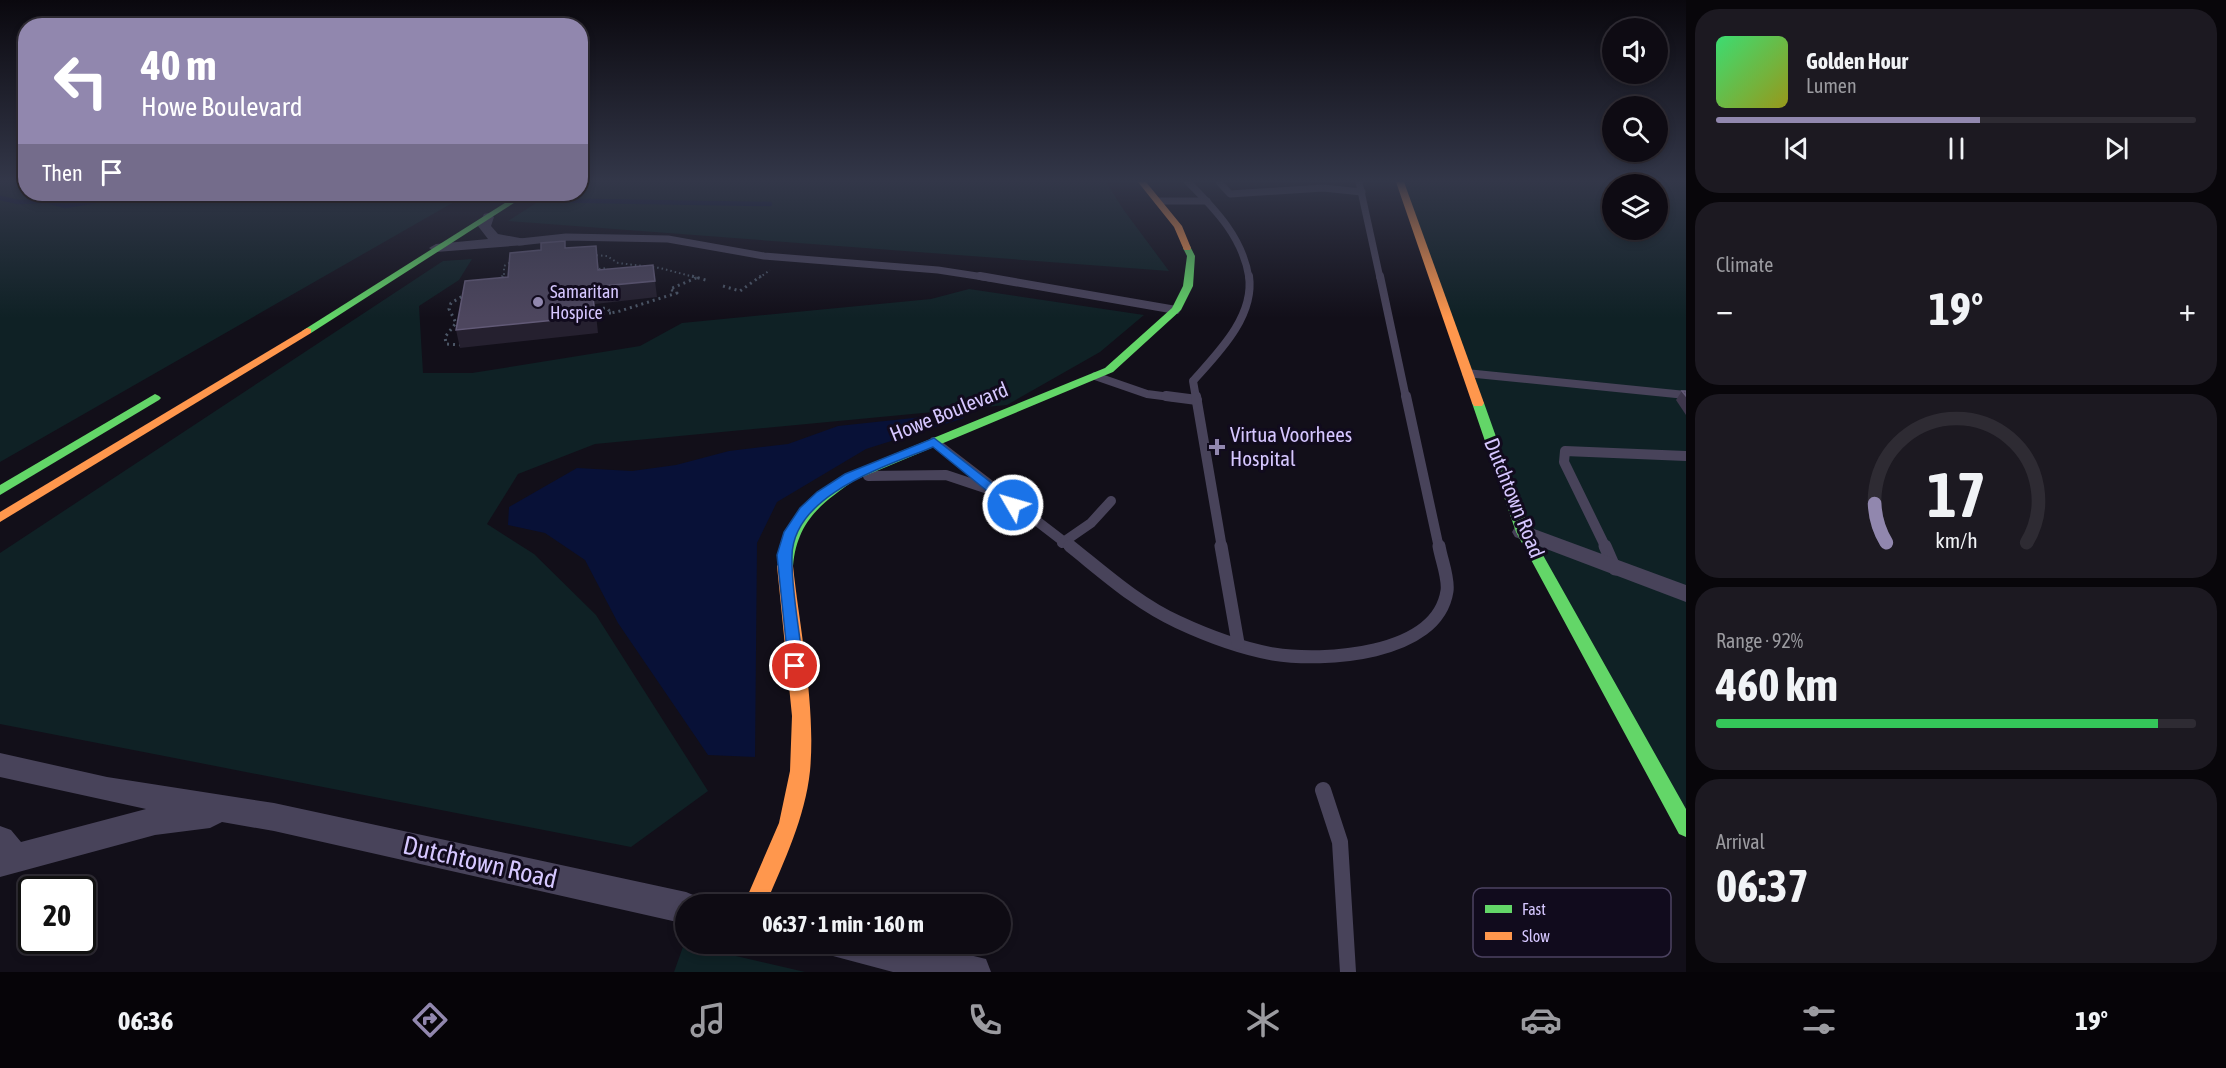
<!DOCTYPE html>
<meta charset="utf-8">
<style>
:root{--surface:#0e0b13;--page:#1c1921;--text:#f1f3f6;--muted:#9b9ba0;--line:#2e2b33;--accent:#9187ae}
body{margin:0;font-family:"Asap Condensed",sans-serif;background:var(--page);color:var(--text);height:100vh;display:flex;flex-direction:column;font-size:22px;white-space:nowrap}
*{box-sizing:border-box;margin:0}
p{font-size:20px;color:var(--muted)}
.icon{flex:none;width:33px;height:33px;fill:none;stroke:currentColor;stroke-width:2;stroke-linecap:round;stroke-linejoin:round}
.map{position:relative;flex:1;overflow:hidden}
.drawer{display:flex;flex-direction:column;gap:9px;padding:9px;background:#08060a;width:540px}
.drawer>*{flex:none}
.hud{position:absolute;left:18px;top:18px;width:570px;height:183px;border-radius:24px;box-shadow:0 3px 9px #0003,0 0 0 2px var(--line);background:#9187ae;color:#fff;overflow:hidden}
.controls{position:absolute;left:1602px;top:18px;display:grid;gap:12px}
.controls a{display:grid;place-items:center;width:66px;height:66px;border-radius:50%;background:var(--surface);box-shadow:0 3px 9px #0003,0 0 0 2px var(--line);font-size:30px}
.speed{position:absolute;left:18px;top:876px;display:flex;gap:12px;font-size:30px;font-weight:700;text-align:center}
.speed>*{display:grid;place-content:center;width:78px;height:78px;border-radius:50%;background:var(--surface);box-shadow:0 3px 9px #0003,0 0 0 2px var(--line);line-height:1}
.speed .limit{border:3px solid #111;border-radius:9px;background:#fff;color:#111}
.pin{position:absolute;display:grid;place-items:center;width:51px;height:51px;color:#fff;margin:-26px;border:3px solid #fff;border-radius:50%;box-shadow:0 2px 6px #0007}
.me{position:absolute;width:66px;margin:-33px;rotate:308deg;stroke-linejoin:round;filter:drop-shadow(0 0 4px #0008)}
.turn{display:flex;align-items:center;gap:21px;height:126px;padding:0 24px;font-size:27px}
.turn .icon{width:78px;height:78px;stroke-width:2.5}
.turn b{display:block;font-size:42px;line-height:51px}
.then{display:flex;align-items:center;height:57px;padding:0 24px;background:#0003;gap:12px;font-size:22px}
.big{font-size:45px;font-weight:700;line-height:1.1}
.drawer .widget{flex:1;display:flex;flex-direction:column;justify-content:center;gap:9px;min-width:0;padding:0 21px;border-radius:24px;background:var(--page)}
.drawer .dial{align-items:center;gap:0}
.dial svg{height:156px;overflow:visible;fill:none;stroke:var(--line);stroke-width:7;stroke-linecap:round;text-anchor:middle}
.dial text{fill:var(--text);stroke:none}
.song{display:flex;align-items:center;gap:18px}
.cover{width:72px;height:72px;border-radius:9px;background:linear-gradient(135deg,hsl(140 70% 55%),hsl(60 70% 35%))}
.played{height:6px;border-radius:3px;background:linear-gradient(90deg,var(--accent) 55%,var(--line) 55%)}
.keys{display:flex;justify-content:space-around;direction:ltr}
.heat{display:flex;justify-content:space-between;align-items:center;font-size:33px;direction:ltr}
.charge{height:9px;border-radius:4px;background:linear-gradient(90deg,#34c759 92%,var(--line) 0)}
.trip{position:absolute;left:675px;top:894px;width:336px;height:60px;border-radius:30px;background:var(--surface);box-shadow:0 3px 9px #0003,0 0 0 2px var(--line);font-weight:700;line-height:60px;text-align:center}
.tab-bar{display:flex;height:96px;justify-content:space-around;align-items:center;background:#060408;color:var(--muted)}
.tab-bar .icon{width:42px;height:42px}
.tab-bar .on{color:var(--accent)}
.tab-bar b{font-size:27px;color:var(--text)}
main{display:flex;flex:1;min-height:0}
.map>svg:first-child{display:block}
</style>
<main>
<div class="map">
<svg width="1686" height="972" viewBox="0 0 1686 972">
<rect width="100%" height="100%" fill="#120f19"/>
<g fill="#0f2125" fill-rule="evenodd">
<path d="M0 182H25L26 194H468L0 462Z"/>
<path d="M581 182H1106L1123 209 1169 271 508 221 550 194H580Z"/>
<path d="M1400 182H1686V828L1523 532ZM1612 184H1658V230H1612Z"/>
<path d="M472 259 459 280 419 306 423 373H472L640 346 682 323 931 299 969 289 1144 315 1100 352 1007 405 595 444 518 474 487 524 534 554 596 615 708 791 631 847 0 724V553L443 261Z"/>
<path d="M684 944 805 972H674Z"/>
</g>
<path fill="#081137" d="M960 413 964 418 866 449 777 502 757 543 755 757 708 755 618 623 585 560 545 533 508 525 509 507 577 468 632 471 676 465 729 451 788 444 838 426Z"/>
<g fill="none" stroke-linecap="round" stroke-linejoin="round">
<g stroke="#081137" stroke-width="4.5">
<path d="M222 194 251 199 340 194"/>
<path d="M425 194 466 196"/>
<path d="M0 198 18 202 47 201 65 206 140 194"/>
<path d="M534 200 770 204"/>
</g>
<g stroke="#4c5767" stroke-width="2" stroke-dasharray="1.5 3" stroke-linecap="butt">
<path d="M592 255 607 256 618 263 660 268 698 278"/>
<path d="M599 269 607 268 609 274"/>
<path d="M501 278 504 275V266L513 261"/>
<path d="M759 278 770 270"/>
</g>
<g stroke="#4c5767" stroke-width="3" stroke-dasharray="2 4" stroke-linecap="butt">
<path d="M692 276 709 281"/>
<path d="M498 281 503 276"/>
<path d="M723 286 740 291 761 276"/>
<path d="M591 309 607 308 611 313 620 311 677 293 670 289 696 278"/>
<path d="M591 314 611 313"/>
<path d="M461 345 446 344 445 337 456 323 449 309 451 303 466 294"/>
</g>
<g stroke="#48435a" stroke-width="7">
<path d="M1188 182C1216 210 1243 238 1249 278"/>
<path d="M1219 182 1230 194 1323 188 1362 192"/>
<path d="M1359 182 1380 278"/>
<path d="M1158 201H1207"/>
<path d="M520 242 566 237 668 239 764 256 938 270 990 278"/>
</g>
<g stroke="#48435a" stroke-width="8">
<path d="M980 276 1176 310"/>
<path d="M1380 276 1406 398"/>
<path d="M1466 373 1686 395"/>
<path d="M1095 376 1147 394 1178 398"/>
<path d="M1196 398 1193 381C1217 354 1255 317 1249 276"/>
</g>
<g stroke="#48435a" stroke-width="10">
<path d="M1166 396 1197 400"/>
<path d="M1196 396 1222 548"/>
<path d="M1406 396 1439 548"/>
<path d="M934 442 1072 548"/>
<path d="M868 476 946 475 988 489"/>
<path d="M1062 543 1091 523 1111 501"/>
<path d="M1606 548 1564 462 1565 451 1686 456"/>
</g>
<g stroke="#48435a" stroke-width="13">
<path d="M1070 546C1104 573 1138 604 1178 622 1208 636 1240 648 1273 654 1323 662 1437 656 1447 591 1449 578 1441 559 1439 546"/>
<path d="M1221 546 1238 643"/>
<path d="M1605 546 1615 569"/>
</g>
<path stroke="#48435a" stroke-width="16" d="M1323 790 1340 842 1348 972"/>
<g fill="#48435a" fill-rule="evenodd">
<path d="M488 213 494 217 491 226 498 234 525 239V245L436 252 429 248 436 244 488 239 478 226 484 214Z"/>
<path d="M1523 525 1686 585V602L1515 537 1512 532 1515 527Z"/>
<path d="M0 753 107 777 274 803 686 892 698 897 702 904H686V924L274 831 222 822 210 828 155 835 0 877V826L11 830 21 842 146 809 0 777Z"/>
<path d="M827 944H924L986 959 991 972H893L833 956Z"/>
</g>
<g fill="#63d668" fill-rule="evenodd">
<path d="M519 194H528L311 333H303L302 331Z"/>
<path d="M1187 245 1190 246 1195 256 1193 286 1181 310 1113 372 855 480C820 504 797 522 793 566L790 570H780C776 563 778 554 781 547 790 513 818 493 845 474L1105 368 1172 308 1183 286 1187 256 1183 248Z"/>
<path d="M155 394 159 396 161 398 159 400 0 495V485Z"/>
<path d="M1478 399 1484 403 1530 532 1686 809V837L1679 834 1516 532 1472 403Z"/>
</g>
<g fill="#ff974d" fill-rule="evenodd">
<path d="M1138 182H1146L1182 226 1191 248 1190 250H1184L1174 227Z"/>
<path d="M1396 182H1404L1484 403 1482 406H1474L1472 403Z"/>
<path d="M307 328 311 329V333L0 522V512Z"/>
<path d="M785 561 790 562 793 566C800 631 816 706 810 771 805 818 784 861 766 904H744L779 823 790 771 792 716 777 566 780 562Z"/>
</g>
</g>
<path fill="#3d364b" d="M1682 391H1686V415L1676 400Z"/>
<path fill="#25202f" d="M596 246 601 286 653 265 657 297 595 304 598 333 460 348 456 330 592 287 598 270Z"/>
<g fill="#4d465e" stroke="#625a77" stroke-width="1.5">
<path d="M565 241V248L596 246 598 270 653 265 655 281 592 287 595 316 456 330 465 281 508 277 510 253 541 250V243Z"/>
<path d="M1682 391H1686V396Z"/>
</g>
<linearGradient id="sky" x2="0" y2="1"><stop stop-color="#0a080e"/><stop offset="0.57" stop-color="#333749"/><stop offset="1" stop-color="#333749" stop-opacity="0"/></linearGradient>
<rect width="1686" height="318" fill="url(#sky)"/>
<path fill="#1a73e8" stroke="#114b97" stroke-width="1.5" d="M934 438 1020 505 1013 509 1008 508 933 447C887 466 793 494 792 556 791 590 800 631 803 666L801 670H789L777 555 784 532 800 508 817 492 845 474Z"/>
<g fill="#9187ae" stroke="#110b1d" stroke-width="2">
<circle cx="538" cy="302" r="6"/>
<path d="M1214 438h6v6h6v6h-6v6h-6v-6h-6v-6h6z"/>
</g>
<g text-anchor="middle" stroke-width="6" stroke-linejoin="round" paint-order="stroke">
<g font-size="18" fill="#d6c7ff" stroke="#110b1d" text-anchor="start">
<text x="550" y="298">Samaritan<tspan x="550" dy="21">Hospice</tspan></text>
</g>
<g font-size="21" fill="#d6c7ff" stroke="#110b1d">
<text transform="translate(949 412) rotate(-22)" y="7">Howe Boulevard</text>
<text transform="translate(1514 498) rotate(68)" y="7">Dutchtown Road</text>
</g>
<g font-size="21" fill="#d6c7ff" stroke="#110b1d" text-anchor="start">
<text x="1230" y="442">Virtua Voorhees<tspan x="1230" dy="24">Hospital</tspan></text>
</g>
<g font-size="26" fill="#d6c7ff" stroke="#110b1d">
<text transform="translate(480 862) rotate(13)" y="9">Dutchtown Road</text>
</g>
</g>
<rect x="1473" y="888" width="198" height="69" rx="9" fill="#110b1d" stroke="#4c4361" stroke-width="1.5"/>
<rect x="1485" y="905" width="27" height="8" fill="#63d668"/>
<rect x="1485" y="932" width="27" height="8" fill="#ff974d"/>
<g font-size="16" fill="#d6c7ff">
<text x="1522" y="915">Fast</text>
<text x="1522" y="942">Slow</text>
</g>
</svg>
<div class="controls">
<a><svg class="icon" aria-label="sound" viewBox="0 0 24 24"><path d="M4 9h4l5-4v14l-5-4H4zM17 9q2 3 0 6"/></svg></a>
<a><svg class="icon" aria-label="search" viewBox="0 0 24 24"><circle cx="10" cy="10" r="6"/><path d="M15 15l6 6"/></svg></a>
<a><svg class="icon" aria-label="layers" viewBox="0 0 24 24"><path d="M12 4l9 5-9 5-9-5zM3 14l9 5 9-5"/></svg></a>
</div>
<div class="speed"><div class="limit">20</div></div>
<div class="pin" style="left:795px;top:666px;background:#d93025"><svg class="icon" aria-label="arrive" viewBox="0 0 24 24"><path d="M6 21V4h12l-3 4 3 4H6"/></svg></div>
<svg class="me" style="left:1013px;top:505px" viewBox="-20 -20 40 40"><circle r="17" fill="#1a73e8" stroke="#fff" stroke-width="3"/><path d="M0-11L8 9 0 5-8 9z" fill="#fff"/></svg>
<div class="trip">06:37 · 1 min · 160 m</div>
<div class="hud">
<div class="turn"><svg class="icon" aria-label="left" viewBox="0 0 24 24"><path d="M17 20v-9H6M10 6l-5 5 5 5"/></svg><div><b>40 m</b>Howe Boulevard</div></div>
<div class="then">Then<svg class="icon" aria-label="arrive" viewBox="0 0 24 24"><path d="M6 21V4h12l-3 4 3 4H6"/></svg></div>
</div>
</div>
<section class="drawer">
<div class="widget">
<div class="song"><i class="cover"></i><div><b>Golden Hour</b><p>Lumen</p></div></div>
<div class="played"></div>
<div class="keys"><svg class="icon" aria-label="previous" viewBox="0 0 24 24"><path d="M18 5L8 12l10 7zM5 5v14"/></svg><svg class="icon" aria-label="pause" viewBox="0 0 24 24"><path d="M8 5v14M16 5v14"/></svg><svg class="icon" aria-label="next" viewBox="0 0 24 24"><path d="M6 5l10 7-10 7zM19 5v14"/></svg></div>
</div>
<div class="widget"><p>Climate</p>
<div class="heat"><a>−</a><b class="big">19°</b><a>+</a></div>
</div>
<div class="widget dial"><svg viewBox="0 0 100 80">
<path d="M14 69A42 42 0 1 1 86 69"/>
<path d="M14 69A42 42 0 0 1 8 49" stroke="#9187ae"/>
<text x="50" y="56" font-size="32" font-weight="700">17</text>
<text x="50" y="72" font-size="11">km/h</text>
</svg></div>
<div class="widget"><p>Range · 92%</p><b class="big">460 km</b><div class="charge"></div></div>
<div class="widget"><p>Arrival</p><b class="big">06:37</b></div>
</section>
</main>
<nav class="tab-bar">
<b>06:36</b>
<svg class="icon on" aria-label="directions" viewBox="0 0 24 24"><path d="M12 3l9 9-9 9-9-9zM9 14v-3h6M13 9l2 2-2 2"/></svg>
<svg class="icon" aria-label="music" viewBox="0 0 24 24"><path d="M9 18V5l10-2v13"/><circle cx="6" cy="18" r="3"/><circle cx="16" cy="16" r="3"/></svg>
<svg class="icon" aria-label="phone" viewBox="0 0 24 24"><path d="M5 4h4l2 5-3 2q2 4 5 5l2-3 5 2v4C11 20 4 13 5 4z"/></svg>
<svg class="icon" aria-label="climate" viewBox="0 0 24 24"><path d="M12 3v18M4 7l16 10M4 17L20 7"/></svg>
<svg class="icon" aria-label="car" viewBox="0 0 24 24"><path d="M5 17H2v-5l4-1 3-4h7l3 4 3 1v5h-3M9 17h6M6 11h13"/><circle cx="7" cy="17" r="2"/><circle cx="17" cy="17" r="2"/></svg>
<svg class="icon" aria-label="filters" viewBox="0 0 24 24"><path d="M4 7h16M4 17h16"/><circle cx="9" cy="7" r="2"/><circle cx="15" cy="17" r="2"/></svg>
<b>19°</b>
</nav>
